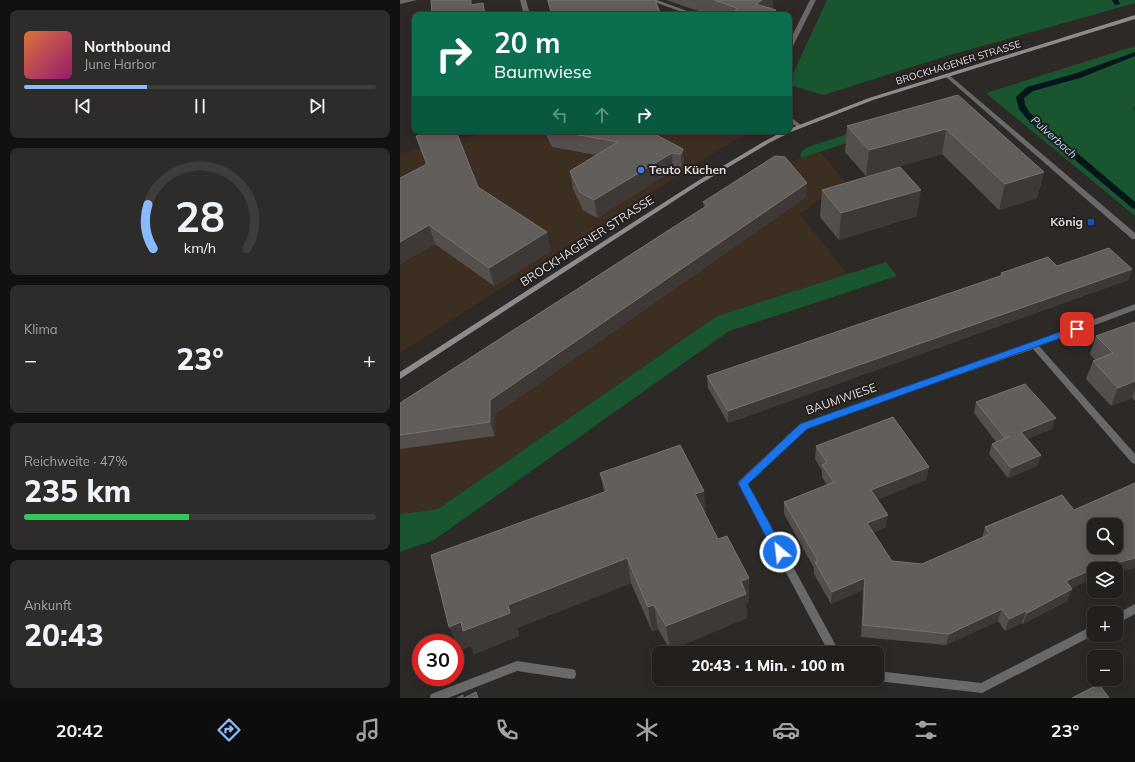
<!DOCTYPE html>
<html lang="de">
<meta charset="utf-8">
<style>
:root{--surface:#221f1d;--page:#2e2c2a;--text:#f1f3f6;--muted:#a2a2a4;--line:#3f3d3b;--accent:#89bafc}
body{margin:0;font-family:Mulish,sans-serif;background:var(--page);color:var(--text);height:100vh;display:flex;flex-direction:column;font-size:15px;white-space:nowrap}
*{box-sizing:border-box;margin:0}
p{font-size:13px;color:var(--muted)}
.icon{flex:none;width:22px;height:22px;fill:none;stroke:currentColor;stroke-width:2;stroke-linecap:round;stroke-linejoin:round}
.map{position:relative;flex:1;overflow:hidden}
.drawer{display:flex;flex-direction:column;gap:10px;padding:10px;background:#131110;width:400px}
.drawer>*{flex:none}
.banner{position:absolute;left:12px;top:12px;width:380px;height:122px;border-radius:8px;box-shadow:0 2px 10px #0003,0 0 0 1px var(--line);background:#0b6e4f;color:#fff;overflow:hidden}
.controls{position:absolute;left:687px;top:518px;display:grid;gap:8px}
.controls a{display:grid;place-items:center;width:36px;height:36px;border-radius:8px;background:var(--surface);box-shadow:0 2px 10px #0003,0 0 0 1px var(--line);font-size:20px}
.speed{position:absolute;left:12px;top:634px;display:flex;gap:8px;font-size:20px;font-weight:700;text-align:center}
.speed>*{display:grid;place-content:center;width:52px;height:52px;border-radius:50%;background:var(--surface);box-shadow:0 2px 10px #0003,0 0 0 1px var(--line);line-height:1}
.speed .limit{border:6px solid #d22;background:#fff;color:#111}
.pin{position:absolute;display:grid;place-items:center;width:34px;height:34px;color:#fff;margin:-17px;border-radius:8px;box-shadow:0 2px 6px #0006}
.me{position:absolute;width:44px;margin:-22px;rotate:332deg;stroke-linejoin:round;filter:drop-shadow(0 0 3px #0008)}
.turn{display:flex;align-items:center;gap:14px;height:84px;padding:0 16px;font-size:18px}
.turn .icon{width:52px;height:52px;stroke-width:2.5}
.turn b{display:block;font-size:28px;line-height:34px}
.lanes{display:flex;align-items:center;height:38px;padding:0 16px;background:#0003;justify-content:center;gap:20px;direction:ltr}
.lanes .off{opacity:.35}
.big{font-size:30px;font-weight:800;line-height:1.1}
.drawer .widget{flex:1;display:flex;flex-direction:column;justify-content:center;gap:6px;min-width:0;padding:0 14px;border-radius:8px;background:var(--page)}
.drawer .dial{align-items:center;gap:0}
.dial svg{height:104px;overflow:visible;fill:none;stroke:var(--line);stroke-width:7;stroke-linecap:round;text-anchor:middle}
.dial text{fill:var(--text);stroke:none}
.song{display:flex;align-items:center;gap:12px}
.cover{width:48px;height:48px;border-radius:6px;background:linear-gradient(135deg,hsl(20 70% 55%),hsl(320 70% 35%))}
.played{height:4px;border-radius:2px;background:linear-gradient(90deg,var(--accent) 35%,var(--line) 35%)}
.keys{display:flex;justify-content:space-around;direction:ltr}
.heat{display:flex;justify-content:space-between;align-items:center;font-size:22px;direction:ltr}
.charge{height:6px;border-radius:3px;background:linear-gradient(90deg,#34c759 47%,var(--line) 0)}
.trip{position:absolute;left:252px;top:646px;width:232px;height:40px;border-radius:8px;background:var(--surface);box-shadow:0 2px 10px #0003,0 0 0 1px var(--line);font-weight:800;line-height:40px;text-align:center}
.tabs{display:flex;height:64px;justify-content:space-around;align-items:center;background:#0e0c0c;color:var(--muted)}
.tabs .icon{width:28px;height:28px}
.tabs .active{color:var(--accent)}
.tabs b{font-size:18px;color:var(--text)}
main{display:flex;flex:1;min-height:0}
.map>svg:first-child{display:block}
</style>
<main>
<section class="drawer">
<div class="widget">
<div class="song"><i class="cover"></i><div><b>Northbound</b><p>June Harbor</p></div></div>
<div class="played"></div>
<div class="keys"><svg class="icon" aria-label="previous" viewBox="0 0 24 24"><path d="M18 5L8 12l10 7zM5 5v14"/></svg><svg class="icon" aria-label="pause" viewBox="0 0 24 24"><path d="M8 5v14M16 5v14"/></svg><svg class="icon" aria-label="next" viewBox="0 0 24 24"><path d="M6 5l10 7-10 7zM19 5v14"/></svg></div>
</div>
<div class="widget dial"><svg viewBox="0 0 100 80">
<path d="M14 69A42 42 0 1 1 86 69"/>
<path d="M14 69A42 42 0 0 1 10 35" stroke="#89bafc"/>
<text x="50" y="56" font-size="32" font-weight="700">28</text>
<text x="50" y="72" font-size="11">km/h</text>
</svg></div>
<div class="widget"><p>Klima</p>
<div class="heat"><a>−</a><b class="big">23°</b><a>+</a></div>
</div>
<div class="widget"><p>Reichweite · 47%</p><b class="big">235 km</b><div class="charge"></div></div>
<div class="widget"><p>Ankunft</p><b class="big">20:43</b></div>
</section>
<div class="map">
<svg width="735" height="698" viewBox="0 0 735 698">
<rect width="100%" height="100%" fill="#2d2927"/>
<g fill="#3c2e21">
<path d="M94 131H353L331 142 0 353V153Z"/>
<path d="M420 152 450 187 430 192 400 214 448 275 317 316 38 509 0 514V409L383 164Z"/>
</g>
<g fill="#19552e">
<path d="M427 0H735V3L543 57 424 95 389 85V82Z"/>
<path d="M735 46V107L733 108 735 112V216L586 93Z"/>
<path d="M531 108 550 109 401 158C399 152 404 149 410 146Z"/>
<path d="M486 262 497 276 329 331 34 540 0 552V514L38 509 317 316Z"/>
</g>
<g fill="none" stroke-linecap="round" stroke-linejoin="round">
<g fill="#06151c" fill-rule="evenodd">
<path d="M712 0H718L720 4 715 5Z"/>
<path d="M735 52V56L680 78 633 91 624 98 625 105 630 113 735 202V209L732 208 627 119 619 109 616 97 627 87 674 74Z"/>
</g>
<g fill="#6b6868" fill-rule="evenodd">
<path d="M0 0H17L0 4Z"/>
<path d="M120 0H126L130 15H124Z"/>
<path d="M249 0H257L298 15H290Z"/>
<path d="M410 0H416L392 48 389 50V42Z"/>
<path d="M548 74 735 233V239H732L546 77 545 76Z"/>
<path d="M389 116 401 125V127H397L389 121Z"/>
<path d="M735 304V310L639 346 735 454V464L732 463 633 349 406 428 348 484 440 653H429L340 486 338 483 340 480 400 424 631 343Z"/>
<path d="M735 604V614L716 624V614Z"/>
<path d="M694 625V635L582 693 477 681 473 679H477V671L581 683Z"/>
<path d="M117 661 171 669 175 670 176 674 175 678 171 679 117 671 48 698H30L31 694Z"/>
</g>
<path fill="#8f8b8b" fill-rule="evenodd" d="M735 15V19L473 100 391 132 369 143 300 184 0 379V372L296 182 365 141 384 131H389V129L469 98Z"/>
</g>
<g fill="#544f4d">
<path d="M147 0H255L261 15H151Z"/>
<path d="M266 0H373V9L376 10V15H310Z"/>
<path d="M558 95 644 172 637 198 599 210 542 154 466 176 445 152 447 126Z"/>
<path d="M144 131H249L283 149 284 167 282 172 273 170 197 218 183 210 173 189 170 171 196 155 152 147Z"/>
<path d="M16 136 78 187 151 251 94 286 35 244 0 264 26 165Z"/>
<path d="M422 190 517 216 439 240 420 217Z"/>
<path d="M406 197 95 414V436L0 449V403L304 207 303 202Z"/>
<path d="M657 266 732 269 728 280 328 423 308 388 307 376 600 276 601 273Z"/>
<path d="M735 322V401L732 398 711 406 686 379 693 361 695 360 690 354 696 336Z"/>
<path d="M576 402 652 429 627 439 641 455 637 466 608 478 589 454 592 444 596 442 574 413Z"/>
<path d="M416 446 529 467 526 480 477 499 486 527 473 533 492 561 522 564 582 538 585 527 674 510 735 483 716 569H694L671 588 667 601 623 624 622 623 605 631 598 621 546 645 461 637 463 590 431 604 414 574V568L384 514V502L427 485 422 477V470L415 459Z"/>
<path d="M200 473 306 515 349 602 346 604 347 618 270 650 258 629 252 631 231 583 117 628 119 636 74 654 71 646 60 650 204 492Z"/>
</g>
<g fill="#3e3937">
<path d="M362 0H373V9L364 15 356 4Z"/>
<path d="M376 10V15H372V13Z"/>
<path d="M546 129 542 154 466 176 469 150Z"/>
<path d="M283 149 284 167 282 172 281 154Z"/>
<path d="M272 153 273 170 197 218 194 200Z"/>
<path d="M644 172 637 198 599 210 605 184Z"/>
<path d="M407 183 406 197 95 414V436L90 422V400Z"/>
<path d="M521 190 517 216 439 240 441 213Z"/>
<path d="M29 225 35 244 0 264V242Z"/>
<path d="M147 232 151 251 94 286 89 268Z"/>
<path d="M732 269 728 280 328 423V411Z"/>
<path d="M735 381V390L732 398 711 406 718 388Z"/>
<path d="M656 418 652 429 618 443 621 432Z"/>
<path d="M641 455 637 466 608 478 611 468Z"/>
<path d="M529 467 526 480 470 503 471 490Z"/>
<path d="M304 491 306 516 295 494Z"/>
<path d="M488 515 486 527 466 536 467 523Z"/>
<path d="M227 558 231 583 117 628 119 636 74 654 71 646 60 650 49 627Z"/>
<path d="M735 558V568L716 573V569H713L716 563Z"/>
<path d="M713 560 709 569H694V578L661 593 666 581Z"/>
<path d="M349 578V602L346 604 347 618 270 650 266 626 341 581Z"/>
<path d="M465 578 463 590 431 604 432 592Z"/>
<path d="M672 589 667 601 623 624 627 613Z"/>
<path d="M254 605 258 629 252 631 248 607Z"/>
<path d="M602 609 598 621 546 645 549 634Z"/>
<path d="M626 611 622 623 605 631 609 619Z"/>
</g>
<g fill="#625e5c" stroke="#767270" fill-rule="evenodd">
<path d="M31 0H71V5L83 3 85 15H32Z"/>
<path d="M148 0H255L261 15H152Z"/>
<path d="M314 0H362L356 4 376 10 372 13H374L373 15H332L337 8Z"/>
<path d="M558 95 644 172 605 184 546 129 469 150 447 126Z"/>
<path d="M40 131H56L78 187 147 232 89 268 29 225 0 242V178L27 164 16 136Z"/>
<path d="M157 131H249L283 149 281 154 272 153 194 200 180 192 170 171 218 142Z"/>
<path d="M375 156 385 157 407 183 90 400V422L0 435V403L308 205 303 202Z"/>
<path d="M500 167 521 190 441 213 422 190Z"/>
<path d="M709 248 732 269 328 411 307 376 603 275 601 273 648 257 657 266Z"/>
<path d="M735 322V381L718 388 693 361 713 353 696 336Z"/>
<path d="M625 384 656 418 621 432 641 455 611 468 592 444 610 436 605 438 576 402Z"/>
<path d="M493 417 529 467 471 490 488 515 467 523 492 561 522 564 590 534 585 527 662 495 674 510 735 483V558L716 563 713 560 666 581 672 589 627 613 626 611 609 619 602 609 549 634 463 625 465 578 432 592 415 562 418 561 384 502 434 482 422 465 427 463 416 446ZM694 525H716V547H694Z"/>
<path d="M280 445 304 491 295 494 318 539 327 536 349 578 341 581 346 594 266 626 254 605 248 607 227 558 108 605 110 613 63 631 61 622 49 627 31 555 207 491 200 473Z"/>
<path d="M699 684 709 698H672Z"/>
<path d="M76 692 78 698H64Z"/>
<path d="M63 695V698H57Z"/>
</g>
<path fill="#1a73e8" stroke="#114b97" d="M677 326 682 329 680 331 407 429 348 484 385 552 383 556 380 557 376 556 338 483 400 424Z"/>
<circle fill="#3f7fe0" stroke="#231f1e" stroke-width="1.5" cx="241" cy="170" r="4"/>
<rect fill="#1a4fb4" stroke="#231f1e" stroke-width="1.5" x="687" y="218" width="8" height="8" rx="2"/>
<g text-anchor="middle" stroke-width="4" stroke-linejoin="round" paint-order="stroke">
<g font-size="10" fill="#dfdcdb" stroke="#231f1e">
<text transform="translate(558 62) rotate(-17)" y="4">BROCKHAGENER STRASSE</text>
</g>
<g font-size="11" font-style="italic" fill="#a9dcf6" stroke="#231f1e">
<text transform="translate(654 137) rotate(42)" y="4">Pulverbach</text>
</g>
<g font-size="12" font-weight="bold" fill="#dfdcdb" stroke="#231f1e" text-anchor="start">
<text x="249" y="174">Teuto Küchen</text>
<text x="683" y="226" text-anchor="end">König</text>
</g>
<g font-size="12" fill="#dfdcdb" stroke="#231f1e">
<text transform="translate(187 241) rotate(-33)" y="4">BROCKHAGENER STRASSE</text>
<text transform="translate(441 399) rotate(-19)" y="4">BAUMWIESE</text>
</g>
</g>
</svg>
<div class="controls">
<a><svg class="icon" aria-label="search" viewBox="0 0 24 24"><circle cx="10" cy="10" r="6"/><path d="M15 15l6 6"/></svg></a>
<a><svg class="icon" aria-label="layers" viewBox="0 0 24 24"><path d="M12 4l9 5-9 5-9-5zM3 14l9 5 9-5"/></svg></a>
<a>+</a>
<a>−</a>
</div>
<div class="speed"><div class="limit">30</div></div>
<div class="pin" style="left:677px;top:329px;background:#d93025"><svg class="icon" aria-label="arrive" viewBox="0 0 24 24"><path d="M6 21V4h12l-3 4 3 4H6"/></svg></div>
<svg class="me" style="left:380px;top:552px" viewBox="-20 -20 40 40"><circle r="17" fill="#1a73e8" stroke="#fff" stroke-width="3"/><path d="M0-11L8 9 0 5-8 9z" fill="#fff"/></svg>
<div class="trip">20:43 · 1 Min. · 100 m</div>
<div class="banner">
<div class="turn"><svg class="icon" aria-label="right" viewBox="0 0 24 24"><path d="M7 20v-9h11M14 6l5 5-5 5"/></svg><div><b>20 m</b>Baumwiese</div></div>
<div class="lanes"><svg class="icon off" aria-label="left" viewBox="0 0 24 24"><path d="M17 20v-9H6M10 6l-5 5 5 5"/></svg><svg class="icon off" aria-label="ahead" viewBox="0 0 24 24"><path d="M12 20V5M6 11l6-6 6 6"/></svg><svg class="icon" aria-label="right" viewBox="0 0 24 24"><path d="M7 20v-9h11M14 6l5 5-5 5"/></svg></div>
</div>
</div>
</main>
<nav class="tabs">
<b>20:42</b>
<svg class="icon active" aria-label="directions" viewBox="0 0 24 24"><path d="M12 3l9 9-9 9-9-9zM9 14v-3h6M13 9l2 2-2 2"/></svg>
<svg class="icon" aria-label="music" viewBox="0 0 24 24"><path d="M9 18V5l10-2v13"/><circle cx="6" cy="18" r="3"/><circle cx="16" cy="16" r="3"/></svg>
<svg class="icon" aria-label="phone" viewBox="0 0 24 24"><path d="M5 4h4l2 5-3 2q2 4 5 5l2-3 5 2v4C11 20 4 13 5 4z"/></svg>
<svg class="icon" aria-label="climate" viewBox="0 0 24 24"><path d="M12 3v18M4 7l16 10M4 17L20 7"/></svg>
<svg class="icon" aria-label="car" viewBox="0 0 24 24"><path d="M5 17H2v-5l4-1 3-4h7l3 4 3 1v5h-3M9 17h6M6 11h13"/><circle cx="7" cy="17" r="2"/><circle cx="17" cy="17" r="2"/></svg>
<svg class="icon" aria-label="filters" viewBox="0 0 24 24"><path d="M4 7h16M4 17h16"/><circle cx="9" cy="7" r="2"/><circle cx="15" cy="17" r="2"/></svg>
<b>23°</b>
</nav>
